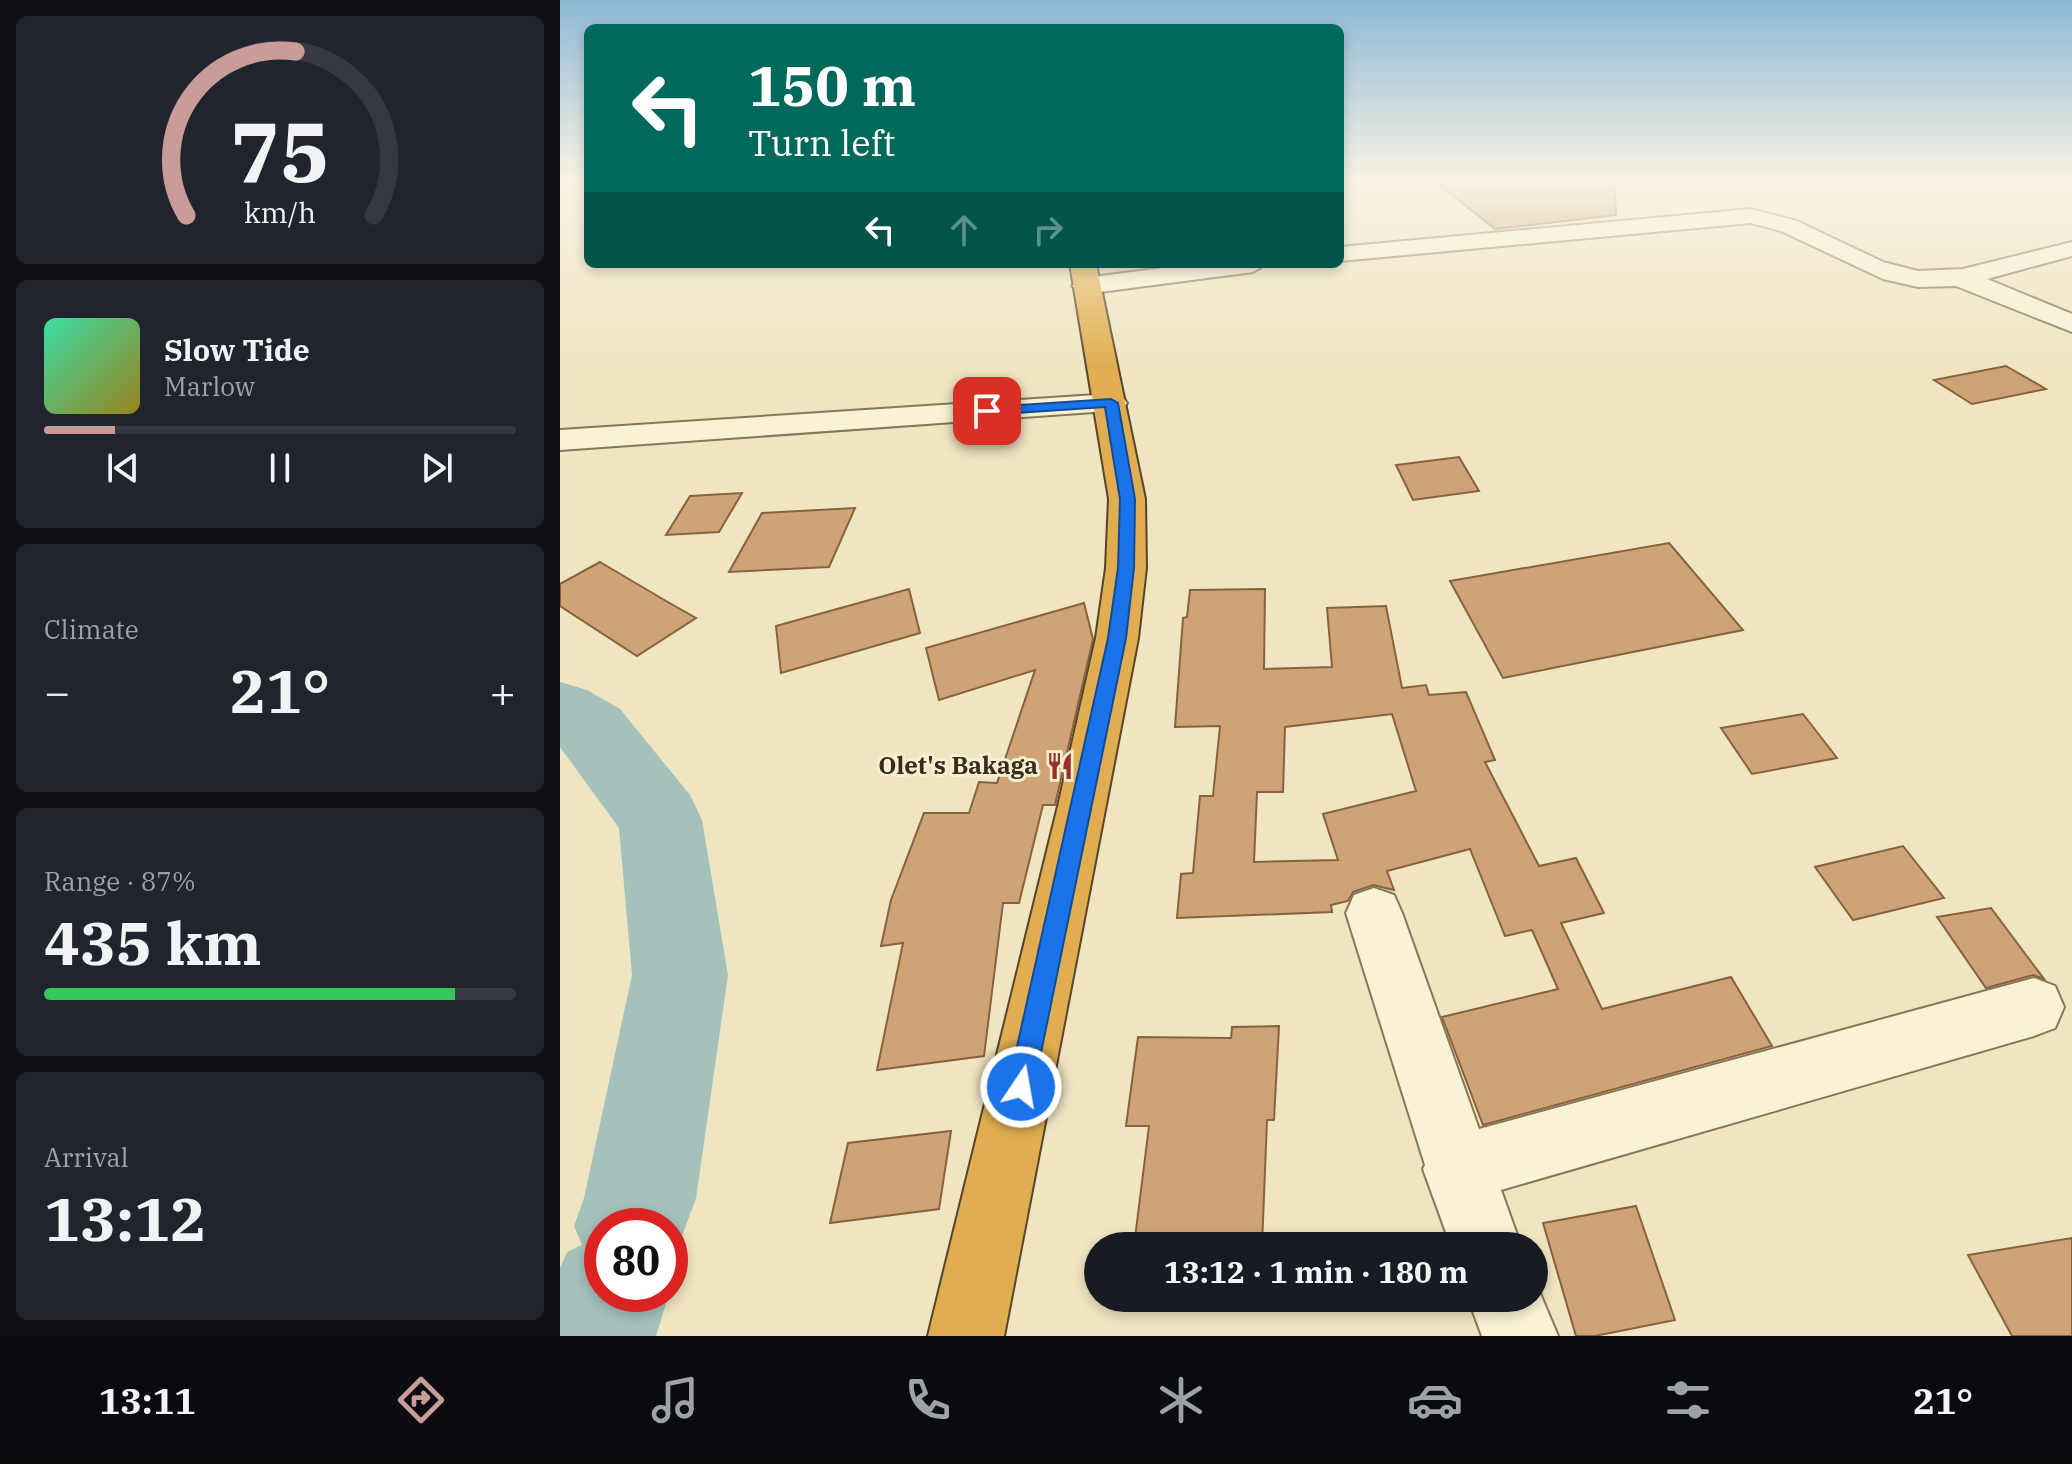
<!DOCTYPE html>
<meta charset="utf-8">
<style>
:root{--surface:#171b24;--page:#20242c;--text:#f1f3f6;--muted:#9ea1a6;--line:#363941;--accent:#c99c99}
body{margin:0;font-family:"IBM Plex Serif",serif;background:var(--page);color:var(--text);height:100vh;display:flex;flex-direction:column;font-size:30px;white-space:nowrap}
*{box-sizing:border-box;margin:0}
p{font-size:26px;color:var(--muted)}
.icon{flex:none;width:44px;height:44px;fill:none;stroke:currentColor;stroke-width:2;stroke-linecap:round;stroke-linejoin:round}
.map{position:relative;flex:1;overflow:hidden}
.sheet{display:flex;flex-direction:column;gap:16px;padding:16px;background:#0d0f14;width:560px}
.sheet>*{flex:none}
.guide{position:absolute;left:24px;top:24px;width:760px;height:244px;border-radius:12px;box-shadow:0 4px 12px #0003;background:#00695c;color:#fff;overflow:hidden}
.speed{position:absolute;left:24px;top:1208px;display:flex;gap:16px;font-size:40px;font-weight:700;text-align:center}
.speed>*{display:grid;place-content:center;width:104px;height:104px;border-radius:50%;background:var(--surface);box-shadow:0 4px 12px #0003;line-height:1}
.speed .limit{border:12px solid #d22;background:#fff;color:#111}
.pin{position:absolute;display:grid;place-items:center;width:68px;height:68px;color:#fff;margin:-34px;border-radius:16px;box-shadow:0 4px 12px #0006}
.me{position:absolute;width:88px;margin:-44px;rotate:12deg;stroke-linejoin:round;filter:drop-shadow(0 0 6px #0008)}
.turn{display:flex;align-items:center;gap:28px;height:168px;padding:0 32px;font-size:36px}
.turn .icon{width:104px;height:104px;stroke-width:2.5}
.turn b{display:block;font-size:56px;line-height:68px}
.lanes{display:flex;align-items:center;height:76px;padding:0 32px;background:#0003;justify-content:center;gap:40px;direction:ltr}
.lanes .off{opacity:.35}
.big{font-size:60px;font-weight:700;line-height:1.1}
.sheet .tile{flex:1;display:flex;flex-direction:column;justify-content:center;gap:12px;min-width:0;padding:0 28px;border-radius:12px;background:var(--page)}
.sheet .dial{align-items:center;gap:0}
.dial svg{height:208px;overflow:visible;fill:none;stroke:var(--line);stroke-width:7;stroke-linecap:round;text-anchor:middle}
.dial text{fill:var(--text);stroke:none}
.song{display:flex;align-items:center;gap:24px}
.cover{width:96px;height:96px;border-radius:12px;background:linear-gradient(135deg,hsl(160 70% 55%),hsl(50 70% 35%))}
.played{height:8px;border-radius:4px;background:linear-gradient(90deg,var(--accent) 15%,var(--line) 15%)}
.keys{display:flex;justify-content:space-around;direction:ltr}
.heat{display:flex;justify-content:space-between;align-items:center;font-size:44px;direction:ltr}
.charge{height:12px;border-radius:6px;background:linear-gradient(90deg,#34c759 87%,var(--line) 0)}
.trip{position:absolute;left:524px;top:1232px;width:464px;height:80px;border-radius:40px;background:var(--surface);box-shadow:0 4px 12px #0003;font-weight:700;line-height:80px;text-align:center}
.dock{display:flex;height:128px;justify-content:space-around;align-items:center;background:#090b0e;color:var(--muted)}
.dock .icon{width:56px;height:56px}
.dock .selected{color:var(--accent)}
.dock b{font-size:36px;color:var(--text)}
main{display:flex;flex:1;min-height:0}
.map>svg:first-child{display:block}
</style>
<main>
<section class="sheet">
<div class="tile dial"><svg viewBox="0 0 100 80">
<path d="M14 69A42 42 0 1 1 86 69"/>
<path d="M14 69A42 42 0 0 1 56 6" stroke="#c99c99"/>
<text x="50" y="56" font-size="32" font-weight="700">75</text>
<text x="50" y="72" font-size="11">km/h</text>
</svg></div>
<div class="tile">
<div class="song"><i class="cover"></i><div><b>Slow Tide</b><p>Marlow</p></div></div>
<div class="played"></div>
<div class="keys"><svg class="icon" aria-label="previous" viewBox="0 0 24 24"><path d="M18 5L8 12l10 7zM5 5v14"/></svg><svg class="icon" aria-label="pause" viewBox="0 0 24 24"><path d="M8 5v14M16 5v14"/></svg><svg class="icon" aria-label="next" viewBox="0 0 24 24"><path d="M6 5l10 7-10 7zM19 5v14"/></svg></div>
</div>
<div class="tile"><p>Climate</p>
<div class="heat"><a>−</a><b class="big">21°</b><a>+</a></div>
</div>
<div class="tile"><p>Range · 87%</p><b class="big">435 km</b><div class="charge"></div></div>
<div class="tile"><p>Arrival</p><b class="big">13:12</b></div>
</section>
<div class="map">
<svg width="1512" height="1336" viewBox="0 0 1512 1336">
<rect width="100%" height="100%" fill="#efe5c1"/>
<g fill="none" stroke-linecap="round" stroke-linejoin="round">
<path fill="#a4c1bb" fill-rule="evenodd" d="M0 682 27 690 60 709 130 795 142 820 168 975 136 1198 111 1266 110 1226H42V1294H109L96 1336H0V1268L7 1252 22 1245 14 1226 24 1198 72 975 59 828 0 747Z"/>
</g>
<g fill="#cea376" stroke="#88623e" stroke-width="2" fill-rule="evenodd">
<path d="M873 180H1054L1056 215 935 229Z"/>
<path d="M1446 366 1486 389 1412 404 1374 380Z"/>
<path d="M899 457 919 491 853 500 836 465Z"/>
<path d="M182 493 159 532 106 535 130 496Z"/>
<path d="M295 508 269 567 169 572 202 513Z"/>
<path d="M1109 543 1183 630 943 678 890 581Z"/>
<path d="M40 562 106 601 136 618 77 656 0 606V584Z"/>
<path d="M349 589 360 633 221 673 216 626Z"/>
<path d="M705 589 704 669 772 667 767 608 826 606 842 688 866 685 869 695 906 692 935 760 925 762 979 866 1016 858 1044 913 1001 923 1042 1009 1171 977 1212 1046 923 1125 882 1017 998 989 972 930 945 936 910 849 827 871 834 890 813 885 793 892 788 901 771 905 772 912 617 918 621 874 633 873 640 796H653L660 726 615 727 623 618 627 617 630 590ZM832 714 856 791 763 814 778 860 694 862 697 792H723L725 727Z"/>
<path d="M524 603 533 639 495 805H483L459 903H443L424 1056 317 1070 343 943 321 946 331 900 364 813H409L419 782 437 783 475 670 379 700 366 648Z"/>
<path d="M1243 714 1277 758 1192 774 1161 728Z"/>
<path d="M1343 846 1384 898 1293 920 1255 867Z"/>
<path d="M1431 908 1484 979 1473 975 1426 988 1377 917Z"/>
<path d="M719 1026 714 1120H707L702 1246H574L589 1126H566L578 1037 671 1038 672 1027Z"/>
<path d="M391 1131 379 1209 270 1223 288 1143Z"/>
<path d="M1076 1206 1115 1320 1035 1336H1016L983 1223Z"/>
<path d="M1512 1238V1336H1452L1408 1255Z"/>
</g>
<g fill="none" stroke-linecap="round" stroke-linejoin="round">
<g stroke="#887658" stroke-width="4">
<g id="minor">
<path d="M1191 209 1237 221 1323 262 1358 271 1403 269 1512 242V256L1427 279 1512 314V332L1396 286 1358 287 1323 279 1221 231 1191 223 780 261V247Z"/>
<path d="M634 264H706L693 272 525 294 512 286 525 278Z"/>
<path d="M551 394 562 396 567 403 562 410 0 450V430Z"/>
<path d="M814 888 834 895 842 913 919 1129 1474 978 1495 986 1504 1007 1495 1028 1474 1036 941 1190 961 1246H891L863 1169 865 1165 786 913 794 895Z"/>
<path d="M974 1279 998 1336H922L908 1298H974Z"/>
</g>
</g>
<g stroke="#56442d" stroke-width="4">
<path id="highway" d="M510 264H536L585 499 586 568 578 638 444 1336H368L498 806 536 638 546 568 549 499Z"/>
</g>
<use href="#minor" fill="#f9f2d5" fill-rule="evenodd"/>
<use href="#highway" fill="#e0ae50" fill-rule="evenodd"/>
</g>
<linearGradient id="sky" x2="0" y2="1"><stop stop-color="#8db9d6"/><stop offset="0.49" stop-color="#f8f3e3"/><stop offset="1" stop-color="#f8f3e3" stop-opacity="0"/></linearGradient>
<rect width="1512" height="367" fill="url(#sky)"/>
<path fill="#1a73e8" stroke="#114b97" stroke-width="2" d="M551 399 558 403 575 499 574 568 566 638 474 1087 470 1096 461 1100 452 1096 448 1087 548 638 558 568 560 499 545 407 427 415 420 411 427 407Z"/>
<defs>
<g id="restaurant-bare" transform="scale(2.16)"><path d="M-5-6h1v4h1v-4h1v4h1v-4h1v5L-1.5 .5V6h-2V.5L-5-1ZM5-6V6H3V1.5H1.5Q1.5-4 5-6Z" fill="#993127" stroke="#f6efd1" stroke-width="2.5" paint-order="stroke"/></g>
</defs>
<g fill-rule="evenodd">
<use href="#restaurant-bare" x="500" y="766"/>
</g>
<g text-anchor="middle" stroke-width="6" stroke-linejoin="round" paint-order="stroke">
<g font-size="24" font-weight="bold" fill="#382d1d" stroke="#f6efd1" text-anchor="end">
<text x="478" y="774">Olet's Bakaga</text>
</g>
</g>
</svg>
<div class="speed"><div class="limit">80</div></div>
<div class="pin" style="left:427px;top:411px;background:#d93025"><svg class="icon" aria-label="arrive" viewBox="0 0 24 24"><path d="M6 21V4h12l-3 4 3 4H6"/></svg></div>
<svg class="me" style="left:461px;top:1087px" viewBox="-20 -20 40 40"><circle r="17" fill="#1a73e8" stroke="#fff" stroke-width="3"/><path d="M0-11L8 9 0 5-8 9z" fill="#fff"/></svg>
<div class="trip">13:12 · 1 min · 180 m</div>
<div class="guide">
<div class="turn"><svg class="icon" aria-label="left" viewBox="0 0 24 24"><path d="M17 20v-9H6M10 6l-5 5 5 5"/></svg><div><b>150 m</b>Turn left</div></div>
<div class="lanes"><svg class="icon" aria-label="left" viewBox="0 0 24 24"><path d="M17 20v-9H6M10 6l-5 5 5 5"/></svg><svg class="icon off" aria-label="ahead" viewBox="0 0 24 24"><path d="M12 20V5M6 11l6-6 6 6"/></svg><svg class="icon off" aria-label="right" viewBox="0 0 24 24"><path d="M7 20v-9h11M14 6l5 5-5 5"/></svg></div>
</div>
</div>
</main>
<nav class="dock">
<b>13:11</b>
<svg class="icon selected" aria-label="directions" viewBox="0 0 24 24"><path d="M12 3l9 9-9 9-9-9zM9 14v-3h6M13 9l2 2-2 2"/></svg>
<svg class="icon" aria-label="music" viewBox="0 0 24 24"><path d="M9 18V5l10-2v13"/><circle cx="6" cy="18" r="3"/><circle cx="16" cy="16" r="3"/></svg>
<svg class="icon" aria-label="phone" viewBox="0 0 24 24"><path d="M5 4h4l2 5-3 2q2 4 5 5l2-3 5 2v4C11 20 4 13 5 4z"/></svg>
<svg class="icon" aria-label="climate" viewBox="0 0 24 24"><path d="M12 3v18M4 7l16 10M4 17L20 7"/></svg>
<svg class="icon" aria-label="car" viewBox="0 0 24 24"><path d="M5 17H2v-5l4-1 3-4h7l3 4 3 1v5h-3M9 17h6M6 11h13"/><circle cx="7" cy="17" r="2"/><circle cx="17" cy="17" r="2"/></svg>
<svg class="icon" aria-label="filters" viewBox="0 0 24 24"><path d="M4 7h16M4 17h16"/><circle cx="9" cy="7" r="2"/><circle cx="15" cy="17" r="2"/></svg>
<b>21°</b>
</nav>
